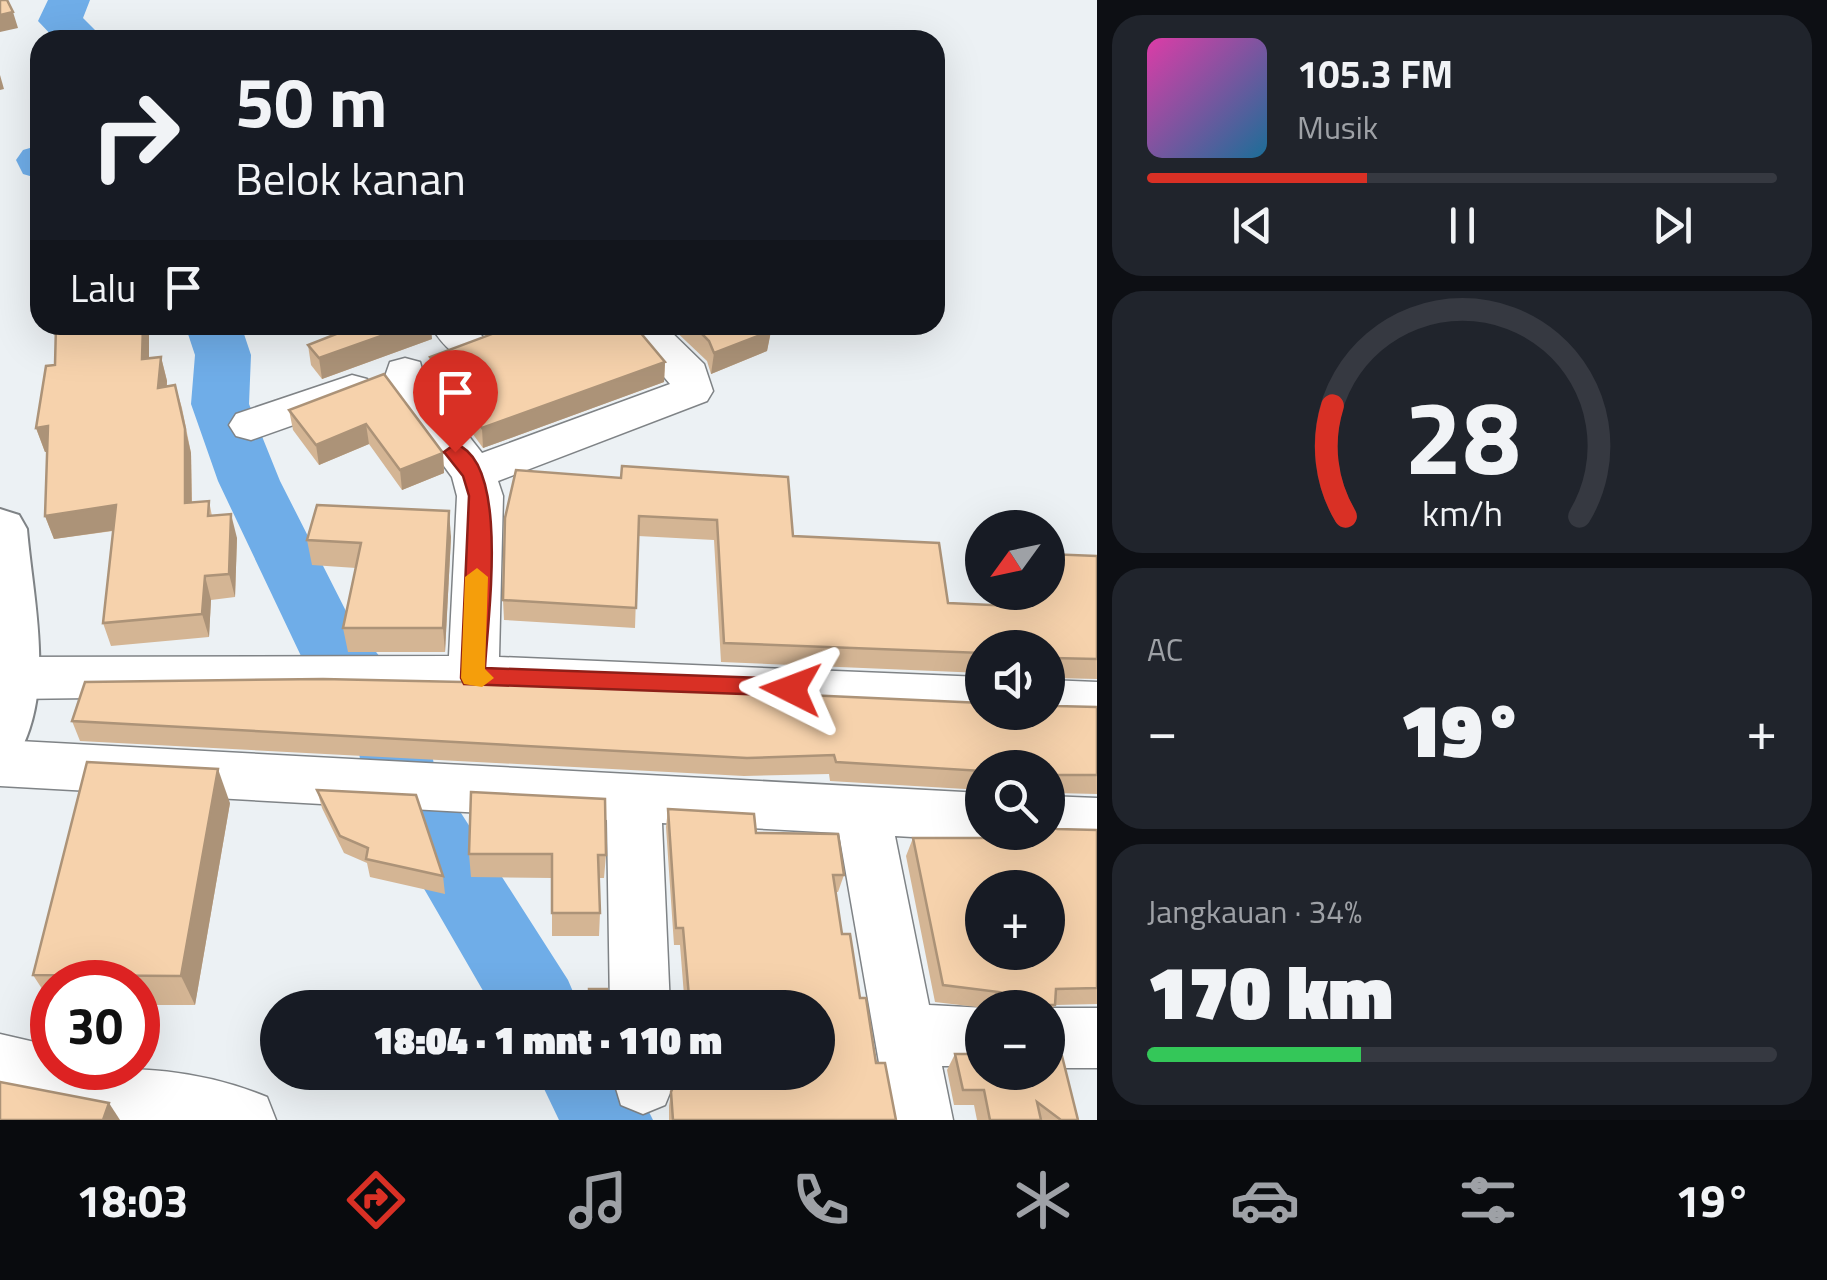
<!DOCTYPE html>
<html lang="id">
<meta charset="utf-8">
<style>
:root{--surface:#171b24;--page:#20242c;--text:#f1f3f6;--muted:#9ea1a6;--line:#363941;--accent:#d93025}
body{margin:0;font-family:"Titillium Web",sans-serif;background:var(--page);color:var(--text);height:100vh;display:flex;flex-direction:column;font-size:38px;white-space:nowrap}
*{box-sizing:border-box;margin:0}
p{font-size:32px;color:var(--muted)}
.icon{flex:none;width:55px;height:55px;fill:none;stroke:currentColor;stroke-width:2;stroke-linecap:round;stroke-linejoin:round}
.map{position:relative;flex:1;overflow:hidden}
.drawer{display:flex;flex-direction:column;gap:15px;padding:15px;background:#0d0f14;width:730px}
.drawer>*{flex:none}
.hud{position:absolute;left:30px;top:30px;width:915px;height:305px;border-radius:30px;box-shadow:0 10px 40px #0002;background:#171b24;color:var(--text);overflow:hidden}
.needle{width:65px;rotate:237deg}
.fabs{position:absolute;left:965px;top:510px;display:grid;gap:20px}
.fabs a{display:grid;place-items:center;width:100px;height:100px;border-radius:50%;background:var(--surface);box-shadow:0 10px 40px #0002;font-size:50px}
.speed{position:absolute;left:30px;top:960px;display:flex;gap:20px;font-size:50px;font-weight:700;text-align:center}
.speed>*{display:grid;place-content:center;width:130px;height:130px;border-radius:50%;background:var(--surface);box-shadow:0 10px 40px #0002;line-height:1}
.speed .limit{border:15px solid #d22;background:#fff;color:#111}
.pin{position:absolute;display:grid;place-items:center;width:85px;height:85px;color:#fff;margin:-102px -42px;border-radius:50% 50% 50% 0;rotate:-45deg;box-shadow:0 0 10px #0007}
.pin .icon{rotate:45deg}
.me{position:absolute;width:110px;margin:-55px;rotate:273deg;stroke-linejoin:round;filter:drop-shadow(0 0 8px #0008)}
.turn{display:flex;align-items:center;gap:35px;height:210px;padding:0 40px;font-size:45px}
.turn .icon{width:130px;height:130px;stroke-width:2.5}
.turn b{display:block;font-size:70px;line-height:85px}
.then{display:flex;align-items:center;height:95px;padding:0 40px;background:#0003;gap:20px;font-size:38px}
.big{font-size:75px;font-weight:800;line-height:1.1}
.drawer .tile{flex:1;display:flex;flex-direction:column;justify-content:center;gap:15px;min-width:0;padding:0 35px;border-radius:30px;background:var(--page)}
.drawer .dial{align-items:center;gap:0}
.dial svg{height:260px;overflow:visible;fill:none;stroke:var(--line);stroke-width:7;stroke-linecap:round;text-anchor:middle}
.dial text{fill:var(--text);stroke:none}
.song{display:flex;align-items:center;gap:30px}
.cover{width:120px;height:120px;border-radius:15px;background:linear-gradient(135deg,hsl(320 70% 55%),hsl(200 70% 35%))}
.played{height:10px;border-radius:5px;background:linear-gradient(90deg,var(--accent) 35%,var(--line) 35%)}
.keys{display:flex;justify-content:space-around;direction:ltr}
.heat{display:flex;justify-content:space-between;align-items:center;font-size:55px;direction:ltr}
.charge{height:15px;border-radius:8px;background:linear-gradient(90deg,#34c759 34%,var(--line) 0)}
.trip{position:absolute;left:260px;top:990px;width:575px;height:100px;border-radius:50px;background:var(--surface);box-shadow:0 10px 40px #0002;font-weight:800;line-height:100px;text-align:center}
.menu{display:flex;height:160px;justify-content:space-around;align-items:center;background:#090b0e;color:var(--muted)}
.menu .icon{width:70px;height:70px}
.menu .active{color:var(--accent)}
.menu b{font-size:45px;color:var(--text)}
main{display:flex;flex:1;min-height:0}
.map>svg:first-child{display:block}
</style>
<main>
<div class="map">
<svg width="1097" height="1120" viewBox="0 0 1097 1120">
<rect width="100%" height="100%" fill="#ecf1f4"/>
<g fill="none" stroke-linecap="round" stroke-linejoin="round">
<g fill="#6fade8" fill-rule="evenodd">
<path d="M48 0H90L83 18 105 40H56L38 21Z"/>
<path d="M40 145V179L23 174 16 160 23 150Z"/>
<path d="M185 325H241L251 355 249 404 280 481 350 619 414 700 425 721 436 774 568 980 580 1008H493L375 804 364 782 355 730 301 656 218 481 191 404 195 355Z"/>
<path d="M536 1072H629L653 1120H559Z"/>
</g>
<g stroke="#7f8386" stroke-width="3">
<g id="minor">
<path d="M430 325H473L490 346 484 356C457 363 444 347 430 325Z"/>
<path d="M620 325H664L704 364 713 391 707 401 498 481 503 496 499 657 982 677V712L1000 713 982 719 561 700 327 695 11 699 0 695V661L11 657 449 656 457 496 452 477 383 382 390 362 405 358 420 362 425 380 482 453 670 384Z"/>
<path d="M352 375 367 379 373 389 367 399 251 440 236 436 229 425 236 414Z"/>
<path d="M1048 680 1097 682V724L1048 722 1030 716 1028 712H1048Z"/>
<path d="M0 740 982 793V832L1001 834 982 841 895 836 929 1005 986 1008H982V1066H942L953 1120H889L839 833 662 823 670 1008H610L607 820 0 786Z"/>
<path d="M1048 796 1097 798V846L1048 844 1028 837 1026 832H1048Z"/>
<rect x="1048" y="1008" width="49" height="60"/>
<path d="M0 1034 52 1046V1068C130 1068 192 1066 267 1097L276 1120H105L0 1096Z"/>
<path d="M611 1072H673L674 1083 665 1105 643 1114 621 1105Z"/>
</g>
</g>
<g stroke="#7f8386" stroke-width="4">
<path id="highway" d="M0 509 19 515 27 529C33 600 54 682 22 748L0 755Z"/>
</g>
<use href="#minor" fill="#fff" fill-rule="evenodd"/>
<use href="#highway" fill="#fff" fill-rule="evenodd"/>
</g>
<g fill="#d4b594">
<path d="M56 325H149V358L161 357 167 381V386L175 385 182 408 191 453 192 503 209 501 212 516 237 538 235 597 211 600 209 637 111 646 103 623 113 531 54 539 45 516 47 451 45 452 36 428 55 365Z"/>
<path d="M669 325H765L771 331 767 351 711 374 707 361Z"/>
<path d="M432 339 322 379 311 365 308 345Z"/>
<path d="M430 357 665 362 664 382 483 448 432 378Z"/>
<path d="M384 374 443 453 444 473 402 490 369 444 319 465 293 430 289 410Z"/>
<path d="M516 470 793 536 948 603 1002 606 1000 592H1048L1097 556V679L1054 678 1053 689 1048 701V648H982V677V673L721 662 714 540 638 536 635 628 504 620 503 600Z"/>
<path d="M451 537 445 652H348L343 628 356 568 312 565 307 540Z"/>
<path d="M1056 706 1097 707V794L1054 793V810L1048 822V768H982V790L830 781 829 774 744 776 80 741 72 721Z"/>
<path d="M317 790 443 876 445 894 370 877 367 863 344 853 322 808Z"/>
<path d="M230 803 195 1005H138V982H52V1004L33 975Z"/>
<path d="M668 809 756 833 844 875 838 892H836L842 934 876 1063 896 1120H669V1106L671 1092 677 1077 676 1072H818V1008H685L680 945H674L666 827Z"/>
<path d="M1057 829 1097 830V1004L1055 1005 1050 1012 1055 1052 1078 1120H977L974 1105H954L947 1070 955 1054 982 1072 1048 1008H985L935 1002 906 856 913 838H982L984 832H1048Z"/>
<path d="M469 854 606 855 604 878H599L600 913 599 936H552V878L471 877Z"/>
</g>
<g fill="#ac9378">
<path d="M13 12 18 28 0 32V15Z"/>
<path d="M0 75 4 89 0 90Z"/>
<path d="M143 325H149V382L142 359Z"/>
<path d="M412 325H431L432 339 322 379 319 358Z"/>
<path d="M771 331 767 351 711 374 714 353Z"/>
<path d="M161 357 167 381 165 412 158 388Z"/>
<path d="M665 362 664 382 483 448 482 428Z"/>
<path d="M175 385 191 453 192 527 185 503Z"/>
<path d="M366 424 369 444 319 465 316 445Z"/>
<path d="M48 426 57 450 45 452 36 428Z"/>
<path d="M443 453 444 473 402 490 400 470Z"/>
<path d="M116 505 124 529 54 539 45 516Z"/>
<path d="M449 511 451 537 445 652 443 628Z"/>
<path d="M231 514 237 538 235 597 229 574Z"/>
<path d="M205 576 211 600 209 637 202 614Z"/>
<path d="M218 769 230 803 195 1005 181 976Z"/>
<path d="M109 1103 120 1120H103Z"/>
</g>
<g fill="#f6d2ac" stroke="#ac9378" stroke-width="2.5" fill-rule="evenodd">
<path d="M0 0H7L13 12 0 15Z"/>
<path d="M56 325H143L142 359 161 357 158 388 175 385 185 429V503L209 501 208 516 231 514 229 574 205 576 202 614 103 623 116 505 45 516 48 426 36 428 46 366 55 365Z"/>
<path d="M359 325H412L319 358 308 345Z"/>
<path d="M516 325H634L665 362 482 428 430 357Z"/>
<path d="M693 325H765L771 331 714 353 709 341Z"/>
<path d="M384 374 443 453 400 470 366 424 316 445 289 410Z"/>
<path d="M622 466 788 477 793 536 939 543 948 603 1013 606 1011 592H1048V554L1097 556V659L1054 658 1053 689 1048 690V648H982V653L724 643 717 520 639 516 636 608 503 600 505 518 516 470 621 478Z"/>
<path d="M317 505 449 511 443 628H343L361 543 307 540Z"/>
<path d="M323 679 561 684 982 703V712H1048V704L1056 706 1097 707V775H1055L1054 810H1048V768H982V771L836 762 834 755 747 758 72 721 85 682Z"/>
<path d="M87 762 218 769 181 976 33 975Z"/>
<path d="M317 790 416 795 443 876 366 859 368 848 340 836Z"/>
<path d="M471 792 605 799 606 855H598L600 913H552V854H469Z"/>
<path d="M668 809 754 814 756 833 838 834 844 875H833L842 934H850L860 998H866L876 1063H885L896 1120H673L671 1092 679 1072H818V1008H690L683 928H676Z"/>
<path d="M1048 826 1057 829 1097 830V988L1056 989 1055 1005H1050L1055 1052 1062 1056 1078 1120H1061L1037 1102 1041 1120H990L984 1090H963L955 1054H982V1072H1048V1008H995V995L999 992 943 985 913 838H990L989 832H1048ZM982 888H1048V952H982Z"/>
<path d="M589 989H607L608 1003 628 1004V1008H589Z"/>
<path d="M0 1082 109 1103 103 1120H0Z"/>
</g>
<path fill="#d93025" stroke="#8d1f18" stroke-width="2.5" d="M455 444C511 461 487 621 485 668L791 679 803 689 799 696 464 684 461 678 469 496 463 476 444 452Z"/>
<path fill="#f59e0b" d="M477 568 488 577 485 669 494 678 482 687 464 684 461 678 465 577Z"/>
</svg>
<div class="fabs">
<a><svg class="needle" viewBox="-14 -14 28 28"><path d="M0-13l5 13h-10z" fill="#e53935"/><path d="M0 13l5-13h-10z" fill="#9ea1a6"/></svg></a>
<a><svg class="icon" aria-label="sound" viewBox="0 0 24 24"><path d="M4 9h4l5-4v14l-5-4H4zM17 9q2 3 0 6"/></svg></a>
<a><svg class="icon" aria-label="search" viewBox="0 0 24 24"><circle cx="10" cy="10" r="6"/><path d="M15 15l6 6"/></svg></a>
<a>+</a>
<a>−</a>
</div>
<div class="speed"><div class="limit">30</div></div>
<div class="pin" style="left:455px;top:452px;background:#d93025"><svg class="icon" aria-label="arrive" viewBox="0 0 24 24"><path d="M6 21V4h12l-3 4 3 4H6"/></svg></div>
<svg class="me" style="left:791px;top:689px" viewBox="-20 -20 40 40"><path d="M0-17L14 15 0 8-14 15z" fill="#d93025" stroke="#fff" stroke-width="4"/></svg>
<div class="trip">18:04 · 1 mnt · 110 m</div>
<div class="hud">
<div class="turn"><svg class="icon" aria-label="right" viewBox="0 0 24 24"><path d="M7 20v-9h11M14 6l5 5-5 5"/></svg><div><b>50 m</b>Belok kanan</div></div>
<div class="then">Lalu<svg class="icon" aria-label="arrive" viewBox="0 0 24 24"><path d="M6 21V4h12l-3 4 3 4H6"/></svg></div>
</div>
</div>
<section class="drawer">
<div class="tile">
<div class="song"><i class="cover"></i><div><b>105.3 FM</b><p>Musik</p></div></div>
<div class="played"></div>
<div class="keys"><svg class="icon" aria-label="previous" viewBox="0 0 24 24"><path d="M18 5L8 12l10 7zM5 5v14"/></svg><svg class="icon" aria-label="pause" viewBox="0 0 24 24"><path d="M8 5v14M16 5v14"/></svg><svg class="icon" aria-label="next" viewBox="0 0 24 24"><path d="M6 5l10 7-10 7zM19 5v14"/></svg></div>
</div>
<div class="tile dial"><svg viewBox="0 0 100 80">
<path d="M14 69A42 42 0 1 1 86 69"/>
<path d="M14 69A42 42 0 0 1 10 35" stroke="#d93025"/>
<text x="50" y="56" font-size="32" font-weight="700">28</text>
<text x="50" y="72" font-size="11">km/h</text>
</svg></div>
<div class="tile"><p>AC</p>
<div class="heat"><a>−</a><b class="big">19°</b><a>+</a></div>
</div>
<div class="tile"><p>Jangkauan · 34%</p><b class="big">170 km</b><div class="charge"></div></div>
</section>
</main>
<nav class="menu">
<b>18:03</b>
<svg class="icon active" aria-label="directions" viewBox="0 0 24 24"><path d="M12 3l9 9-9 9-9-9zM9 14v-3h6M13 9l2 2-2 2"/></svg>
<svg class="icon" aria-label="music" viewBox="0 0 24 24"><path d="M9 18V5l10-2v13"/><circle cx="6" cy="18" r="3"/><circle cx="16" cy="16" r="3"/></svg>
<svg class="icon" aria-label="phone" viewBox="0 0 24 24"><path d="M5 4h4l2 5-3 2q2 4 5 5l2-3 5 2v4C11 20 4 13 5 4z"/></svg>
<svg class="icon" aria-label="climate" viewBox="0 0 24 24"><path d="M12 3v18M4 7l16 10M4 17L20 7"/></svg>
<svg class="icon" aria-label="car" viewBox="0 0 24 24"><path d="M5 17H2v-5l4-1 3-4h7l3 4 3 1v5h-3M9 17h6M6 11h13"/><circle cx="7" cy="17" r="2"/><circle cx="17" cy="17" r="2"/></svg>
<svg class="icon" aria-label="filters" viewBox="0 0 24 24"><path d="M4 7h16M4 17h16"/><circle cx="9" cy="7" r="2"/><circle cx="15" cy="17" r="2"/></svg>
<b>19°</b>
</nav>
